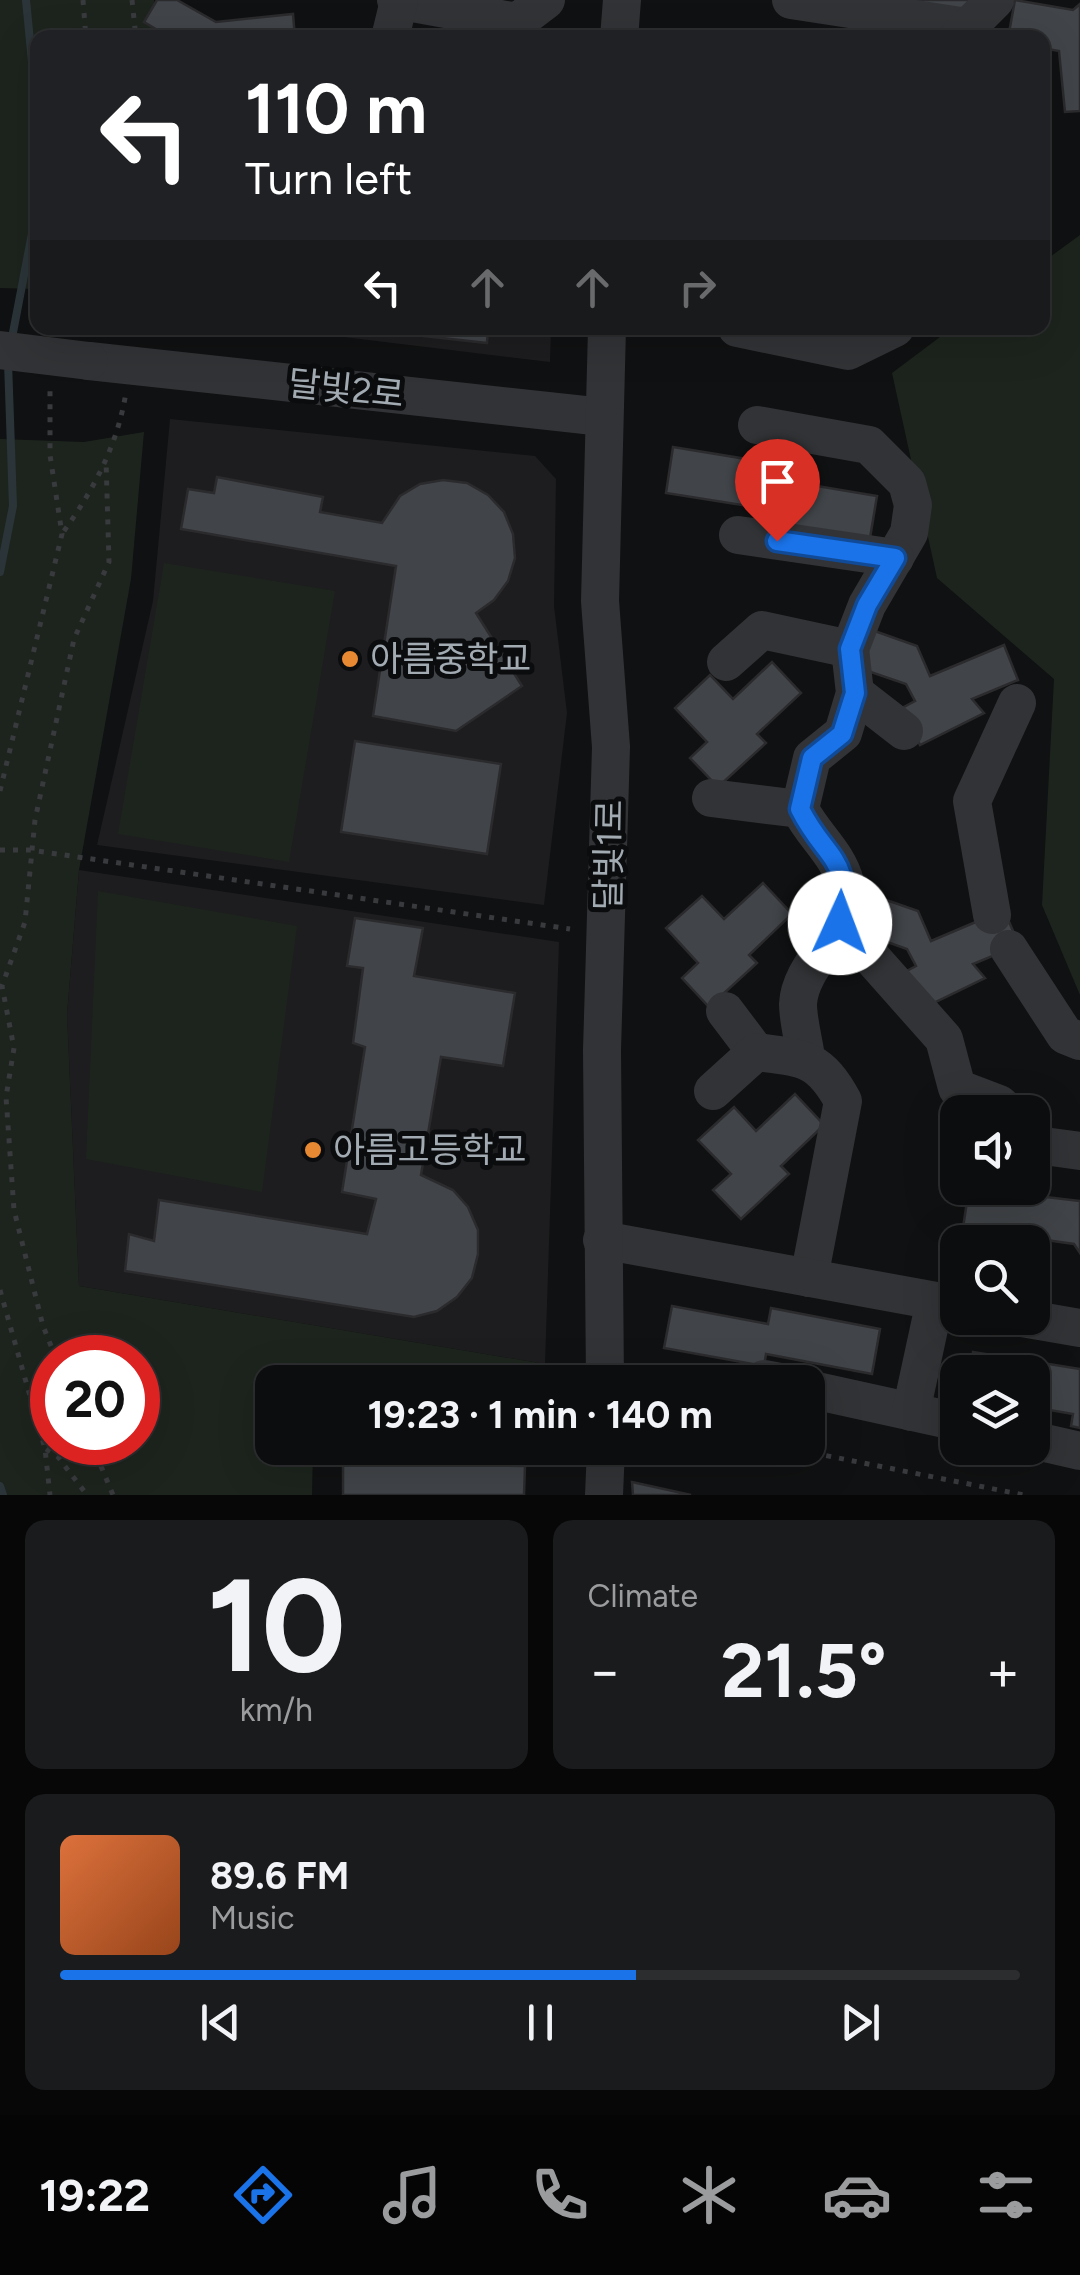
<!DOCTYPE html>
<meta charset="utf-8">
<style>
:root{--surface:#0c0d0e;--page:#1a1b1c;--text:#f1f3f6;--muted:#9a9c9e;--line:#2c2d2e;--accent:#1a73e8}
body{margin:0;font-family:Figtree,"Noto Sans KR",sans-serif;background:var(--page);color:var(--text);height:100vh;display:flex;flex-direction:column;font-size:38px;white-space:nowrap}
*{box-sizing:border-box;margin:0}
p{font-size:32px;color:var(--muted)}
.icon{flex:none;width:55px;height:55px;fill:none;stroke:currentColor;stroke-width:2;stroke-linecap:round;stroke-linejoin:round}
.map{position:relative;height:1495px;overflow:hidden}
.panel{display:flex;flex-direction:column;gap:25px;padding:25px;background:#070708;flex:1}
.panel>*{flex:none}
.top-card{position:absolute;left:30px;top:30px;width:1020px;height:305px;border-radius:20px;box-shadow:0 10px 40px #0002,0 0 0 2px var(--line);background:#202124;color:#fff;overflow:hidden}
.fabs{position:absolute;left:940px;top:1095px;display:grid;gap:20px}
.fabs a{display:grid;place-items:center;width:110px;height:110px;border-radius:20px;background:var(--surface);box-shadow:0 10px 40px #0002,0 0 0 2px var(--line);font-size:50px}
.speed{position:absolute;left:30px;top:1335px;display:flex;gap:20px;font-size:50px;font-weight:700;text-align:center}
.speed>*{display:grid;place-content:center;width:130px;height:130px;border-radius:50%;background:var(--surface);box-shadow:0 10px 40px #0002,0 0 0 2px var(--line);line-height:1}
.speed .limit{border:15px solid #d22;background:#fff;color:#111}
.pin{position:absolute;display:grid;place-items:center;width:85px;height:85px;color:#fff;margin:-102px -42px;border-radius:50% 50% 50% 0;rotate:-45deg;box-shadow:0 0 10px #0007}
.pin .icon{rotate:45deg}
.me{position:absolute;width:110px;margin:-55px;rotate:2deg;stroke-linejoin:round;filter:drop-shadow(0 0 8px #0008)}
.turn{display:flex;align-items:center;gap:35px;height:210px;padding:0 50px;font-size:45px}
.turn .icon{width:130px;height:130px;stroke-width:2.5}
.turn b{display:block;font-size:70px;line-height:85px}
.lanes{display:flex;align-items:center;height:95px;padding:0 50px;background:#0003;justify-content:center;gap:50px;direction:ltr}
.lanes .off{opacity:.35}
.big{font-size:75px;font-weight:700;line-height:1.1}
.panel .widget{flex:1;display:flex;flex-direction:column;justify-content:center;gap:15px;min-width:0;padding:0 35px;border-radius:20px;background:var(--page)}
.panel .dial{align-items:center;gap:0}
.dial b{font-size:130px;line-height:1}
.song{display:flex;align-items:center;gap:30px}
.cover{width:120px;height:120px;border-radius:15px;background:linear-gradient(135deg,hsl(20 70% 55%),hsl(20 70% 35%))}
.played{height:10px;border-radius:5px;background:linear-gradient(90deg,var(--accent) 60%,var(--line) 60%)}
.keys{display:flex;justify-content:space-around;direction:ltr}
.heat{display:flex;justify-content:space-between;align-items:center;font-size:55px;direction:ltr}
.panel .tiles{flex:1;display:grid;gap:25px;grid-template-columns:1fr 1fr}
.widget:last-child{grid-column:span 2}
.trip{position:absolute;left:255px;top:1365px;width:570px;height:100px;border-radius:20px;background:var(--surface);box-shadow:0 10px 40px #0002,0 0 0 2px var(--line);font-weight:700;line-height:100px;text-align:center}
.dock{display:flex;height:160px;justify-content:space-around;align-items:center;background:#050506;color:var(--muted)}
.dock .icon{width:70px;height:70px}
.dock .active{color:var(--accent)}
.dock b{font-size:45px;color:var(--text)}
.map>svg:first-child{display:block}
</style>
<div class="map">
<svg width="1080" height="1495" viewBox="0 0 1080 1495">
<rect width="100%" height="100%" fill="#101112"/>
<g fill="#1d1d1f">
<path d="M270 328H551L550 362Z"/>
<path d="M170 419 535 456 556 479 554 606 567 713 544 905 97 845 153 601Z"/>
<path d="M79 870 559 942 545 1364 79 1286 67 1014Z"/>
</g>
<g fill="#1d241d" fill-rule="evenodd">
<path d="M0 0H154L162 37 38 38 37 289 0 288Z"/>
<path d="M1080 235V995L1042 905 1054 679 937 578 892 373 952 328H1042L1043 262Z"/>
<path d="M144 432 131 579 79 870 67 1014 79 1286 545 1364 546 1382H272V1448H313L312 1495H0V439L84 442ZM52 1358H138V1442H52Z"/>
<path d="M164 563 335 591 289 862 118 834Z"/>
<path d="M98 891 297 926 262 1192 86 1159Z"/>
</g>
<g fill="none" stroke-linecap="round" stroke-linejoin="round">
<g stroke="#2b3539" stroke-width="8">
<path d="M11 343 34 223V82L26 0"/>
<path d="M0 572 13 506 8 362"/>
<path d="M0 1486 3 1495"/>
</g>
</g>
<g fill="#414448" stroke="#2b2b2e" stroke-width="2.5">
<path d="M157 0H177L216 22 293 14 295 38H171L144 22Z"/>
<path d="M840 0H972L969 19Z"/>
<path d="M1015 0 1073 10 1080 4V111L1065 112 1059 51 1042 48V38H1008Z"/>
<path d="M352 328H488L487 343Z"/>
<path d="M673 447 783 465 781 480 877 496 870 538 771 522 773 510 666 493Z"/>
<path d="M217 477 323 497 320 512 382 523 400 496 420 484 443 480 467 483 488 495 504 512 513 534 515 558 508 581 494 600 476 613 522 686 456 731 373 716 396 566 181 529 188 489 214 493Z"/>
<path d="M869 629 917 646 930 676 1004 645 1018 680 972 699 984 713 920 745 902 708 915 701 906 684 856 667Z"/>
<path d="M772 662 801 693 757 734 766 743 718 787 690 758 707 742 675 708 710 675 733 699Z"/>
<path d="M355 741 501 764 487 854 341 832Z"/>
<path d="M763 883 792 914 749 955 757 963 709 1007 682 978 698 963 666 928 702 896 724 919Z"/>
<path d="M869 894 918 911 931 941 1004 910 1019 945 973 964 985 978 921 1009 903 973 916 966 907 949 856 931Z"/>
<path d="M355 918 423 928 414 976 515 993 503 1066 441 1057 421 1175 453 1190 468 1207 478 1230V1254L472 1278 457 1297 437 1311 414 1317 125 1271 129 1234 154 1241 159 1200 367 1234 376 1199 342 1192 365 1047 353 1043 363 968 347 966Z"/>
<path d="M795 1094 824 1125 781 1166 789 1174 741 1219 713 1190 731 1174 698 1140 734 1107 756 1131Z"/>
<path d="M969 1188 1080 1201V1253L1074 1244 963 1228Z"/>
<path d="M672 1306 768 1324 771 1308 880 1329 872 1374 766 1354 764 1366 664 1348Z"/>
<path d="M973 1352 1080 1369V1428L1071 1426 1073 1414 1032 1407V1372H970Z"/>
<path d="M343 1463 525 1466 524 1495H343Z"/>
<path d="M632 1482 691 1495H633Z"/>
</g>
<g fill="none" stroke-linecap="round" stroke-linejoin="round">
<g stroke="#383a3d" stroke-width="5" stroke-dasharray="5 8" stroke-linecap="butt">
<path d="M83 0 86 38"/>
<path d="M132 0 136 38"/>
<path d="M64 531C94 489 118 444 126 392"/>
<path d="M0 791 62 534 50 455V387"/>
<path d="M0 850H30L570 929"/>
<path d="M0 1290 45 1449 50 1495"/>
<path d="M56 1358 43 1326 14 1210 6 1097 14 1048 2 986 25 922 35 820 74 639 109 562 106 460"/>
<path d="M91 1442 113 1495"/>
<path d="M788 1448 1024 1495"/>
<path d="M46 1449 58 1457 87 1495"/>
</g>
<g stroke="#323336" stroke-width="38">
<path d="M396 0 517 22 546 0"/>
<path d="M791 0 967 27 977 38"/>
<path d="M390 38 399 1"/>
<path d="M619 38 622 0"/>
<path d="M957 38 995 0"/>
<path d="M737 328 848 351 895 328"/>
<path d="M89 361 603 417"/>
<path d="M757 425 869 445 907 483 913 505 909 533 867 605 850 649 855 693 843 733 812 758 800 809C813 835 838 854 845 882 858 927 800 960 798 1004 798 1021 804 1041 806 1058"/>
<path d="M738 535 895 558"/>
<path d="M726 662 762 630 850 649"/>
<path d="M855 693 904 731"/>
<path d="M711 798 800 809"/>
<path d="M992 915 972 801 1017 703"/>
<path d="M841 923 944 1039 957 1088 999 1104 1008 1112"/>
<path d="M1009 949 1065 1035 1080 1041"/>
<path d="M725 1011 756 1052"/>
<path d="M713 1091 756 1052C803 1058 819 1057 843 1101L809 1278"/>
<path d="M1032 1135 1044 1146 1080 1151"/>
<path d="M602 1240 958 1305"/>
<path d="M1022 1318 1080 1328"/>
<path d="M764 1379 780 1382"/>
<path d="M605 1382 602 1050 611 747 600 601 607 328"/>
<path d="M808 1389 958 1422"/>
<path d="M911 1412 935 1301"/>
<path d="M1032 1440 1080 1451"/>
<path d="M604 1495 606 1448"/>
</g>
<path stroke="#323336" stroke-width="38" d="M0 350 89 361"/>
</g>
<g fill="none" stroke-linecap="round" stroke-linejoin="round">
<g stroke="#114b97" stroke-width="25">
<path id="route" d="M777 541 895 558 867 605 850 649 855 693 842 734 812 758 800 809C826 861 853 857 840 923"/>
</g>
<use href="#route" stroke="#1a73e8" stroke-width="18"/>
</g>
<g fill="#e78933" stroke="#0b0c0d" stroke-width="4">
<circle cx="350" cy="659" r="10"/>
<circle cx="313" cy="1150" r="10"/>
</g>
<g text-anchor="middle" stroke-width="10" stroke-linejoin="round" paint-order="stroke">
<g font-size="35" fill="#a2aab2" stroke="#0b0c0d">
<text transform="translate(346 389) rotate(6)" y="12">달빛2로</text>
<text transform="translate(609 855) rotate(-89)" y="12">달빛1로</text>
</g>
<g font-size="35" fill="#a2aab2" stroke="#0b0c0d" text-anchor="start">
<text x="370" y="671">아름중학교</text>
<text x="333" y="1162">아름고등학교</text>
</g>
</g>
</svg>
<div class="fabs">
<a><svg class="icon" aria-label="sound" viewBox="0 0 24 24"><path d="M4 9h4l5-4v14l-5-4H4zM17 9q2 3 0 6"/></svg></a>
<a><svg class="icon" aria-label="search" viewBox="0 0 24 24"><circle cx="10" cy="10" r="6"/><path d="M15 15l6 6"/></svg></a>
<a><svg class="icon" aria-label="layers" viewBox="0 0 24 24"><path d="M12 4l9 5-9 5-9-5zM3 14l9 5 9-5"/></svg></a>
</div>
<div class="speed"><div class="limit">20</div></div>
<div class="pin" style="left:777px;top:541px;background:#d93025"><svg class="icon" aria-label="arrive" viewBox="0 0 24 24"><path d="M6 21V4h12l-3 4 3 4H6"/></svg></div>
<svg class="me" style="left:840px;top:923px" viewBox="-20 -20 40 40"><circle r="19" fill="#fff"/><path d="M0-13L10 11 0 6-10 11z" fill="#1a73e8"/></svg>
<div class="trip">19:23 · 1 min · 140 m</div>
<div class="top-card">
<div class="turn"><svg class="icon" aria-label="left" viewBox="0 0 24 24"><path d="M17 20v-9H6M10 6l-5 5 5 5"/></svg><div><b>110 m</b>Turn left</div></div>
<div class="lanes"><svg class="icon" aria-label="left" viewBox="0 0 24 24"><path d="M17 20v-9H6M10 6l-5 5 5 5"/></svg><svg class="icon off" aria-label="ahead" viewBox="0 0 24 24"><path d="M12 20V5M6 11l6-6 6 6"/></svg><svg class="icon off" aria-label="ahead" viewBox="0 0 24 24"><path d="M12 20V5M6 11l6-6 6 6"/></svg><svg class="icon off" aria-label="right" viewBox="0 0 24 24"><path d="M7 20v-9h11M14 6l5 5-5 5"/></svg></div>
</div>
</div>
<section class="panel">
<div class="tiles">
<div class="widget dial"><b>10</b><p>km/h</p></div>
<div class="widget"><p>Climate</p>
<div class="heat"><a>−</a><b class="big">21.5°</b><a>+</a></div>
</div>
<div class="widget">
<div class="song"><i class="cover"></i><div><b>89.6 FM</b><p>Music</p></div></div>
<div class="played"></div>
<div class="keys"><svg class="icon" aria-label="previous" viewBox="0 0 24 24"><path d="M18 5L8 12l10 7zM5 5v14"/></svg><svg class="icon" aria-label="pause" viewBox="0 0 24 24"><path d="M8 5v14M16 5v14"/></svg><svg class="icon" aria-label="next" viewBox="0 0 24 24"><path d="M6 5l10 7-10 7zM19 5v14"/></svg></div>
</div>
</div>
</section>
<nav class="dock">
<b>19:22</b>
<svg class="icon active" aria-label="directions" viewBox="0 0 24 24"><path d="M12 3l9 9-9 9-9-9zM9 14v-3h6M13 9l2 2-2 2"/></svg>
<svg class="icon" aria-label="music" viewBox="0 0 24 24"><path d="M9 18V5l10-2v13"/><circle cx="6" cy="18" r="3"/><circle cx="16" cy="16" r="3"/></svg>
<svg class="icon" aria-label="phone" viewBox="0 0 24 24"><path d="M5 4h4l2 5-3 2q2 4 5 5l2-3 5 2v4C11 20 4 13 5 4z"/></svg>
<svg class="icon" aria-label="climate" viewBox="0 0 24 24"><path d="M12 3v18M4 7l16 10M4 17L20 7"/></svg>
<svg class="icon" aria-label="car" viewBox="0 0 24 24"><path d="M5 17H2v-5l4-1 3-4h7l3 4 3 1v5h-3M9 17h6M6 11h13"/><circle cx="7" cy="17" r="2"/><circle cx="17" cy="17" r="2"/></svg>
<svg class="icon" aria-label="filters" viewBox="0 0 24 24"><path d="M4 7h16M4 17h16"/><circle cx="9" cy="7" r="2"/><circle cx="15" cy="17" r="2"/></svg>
</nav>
